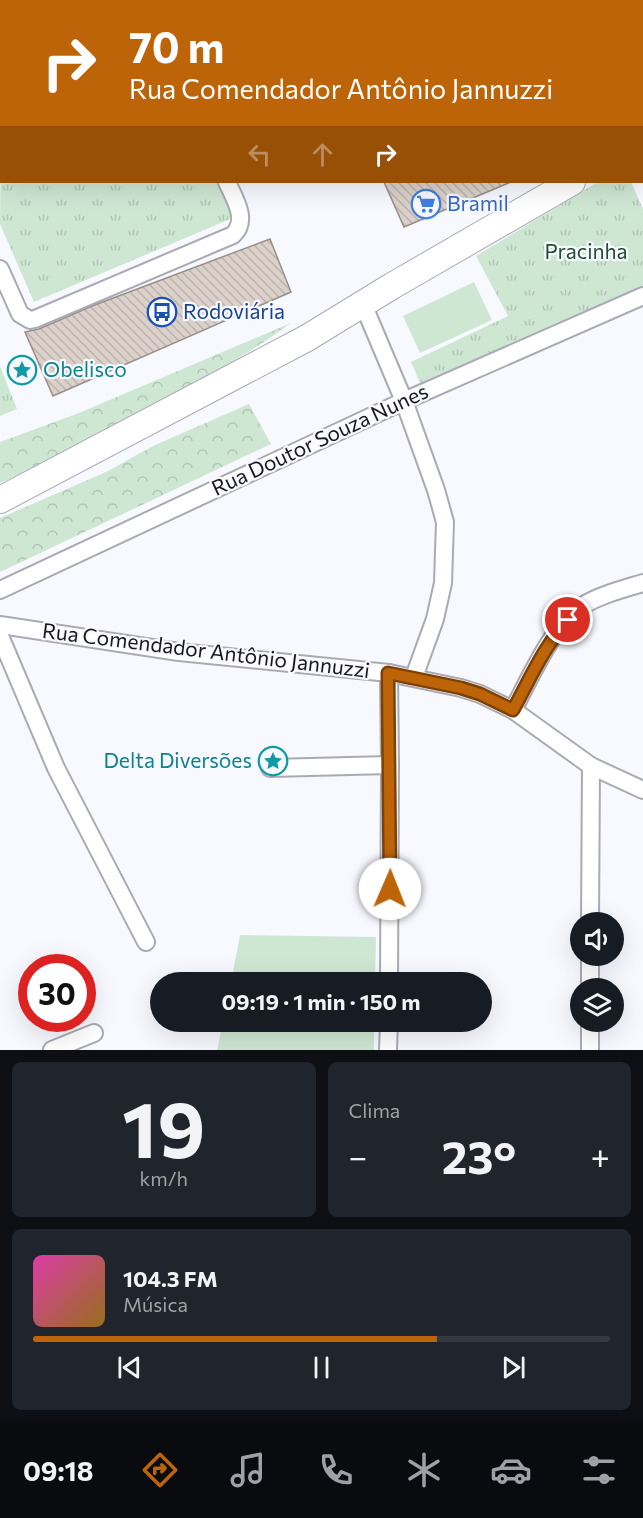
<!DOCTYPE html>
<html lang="pt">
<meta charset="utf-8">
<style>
:root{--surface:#171b24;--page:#20242c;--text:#f1f3f6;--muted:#9ea1a6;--line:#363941;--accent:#be6408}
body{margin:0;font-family:Commissioner,sans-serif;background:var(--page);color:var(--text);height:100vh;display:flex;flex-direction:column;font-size:22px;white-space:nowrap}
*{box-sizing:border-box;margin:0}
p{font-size:20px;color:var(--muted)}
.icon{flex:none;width:33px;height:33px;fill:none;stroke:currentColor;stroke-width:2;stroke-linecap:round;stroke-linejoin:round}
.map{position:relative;height:1050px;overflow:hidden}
.panel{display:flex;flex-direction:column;gap:12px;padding:12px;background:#0d0f14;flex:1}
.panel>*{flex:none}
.guide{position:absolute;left:0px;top:0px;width:644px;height:183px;box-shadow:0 6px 24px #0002;background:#be6408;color:#fff;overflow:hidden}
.fabs{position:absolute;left:570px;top:912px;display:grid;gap:12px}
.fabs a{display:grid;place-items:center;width:54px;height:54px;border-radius:50%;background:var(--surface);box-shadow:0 6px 24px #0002;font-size:30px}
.speed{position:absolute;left:18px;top:954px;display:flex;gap:12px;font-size:30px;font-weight:700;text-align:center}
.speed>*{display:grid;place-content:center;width:78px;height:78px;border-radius:50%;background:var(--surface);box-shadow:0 6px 24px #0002;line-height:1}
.speed .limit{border:9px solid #d22;background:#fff;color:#111}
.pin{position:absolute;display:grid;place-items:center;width:51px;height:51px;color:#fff;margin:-26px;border:3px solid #fff;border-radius:50%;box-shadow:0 2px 6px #0007}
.me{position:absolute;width:66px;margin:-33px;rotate:1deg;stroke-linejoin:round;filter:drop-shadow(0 0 4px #0008)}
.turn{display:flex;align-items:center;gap:21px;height:126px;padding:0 30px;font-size:27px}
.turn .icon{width:78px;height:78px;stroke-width:2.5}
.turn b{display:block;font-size:42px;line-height:51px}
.lanes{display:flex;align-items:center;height:57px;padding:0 30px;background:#0003;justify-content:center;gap:30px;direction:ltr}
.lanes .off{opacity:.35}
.big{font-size:45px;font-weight:700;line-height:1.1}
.panel .widget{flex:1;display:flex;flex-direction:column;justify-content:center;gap:9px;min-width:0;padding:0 21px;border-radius:9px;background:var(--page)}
.panel .dial{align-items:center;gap:0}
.dial b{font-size:78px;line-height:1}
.song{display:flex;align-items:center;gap:18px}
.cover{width:72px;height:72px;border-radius:9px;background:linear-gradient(135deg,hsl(320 70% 55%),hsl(40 70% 35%))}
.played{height:6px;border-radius:3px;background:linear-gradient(90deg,var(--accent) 70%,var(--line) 70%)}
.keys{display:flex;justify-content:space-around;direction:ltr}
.heat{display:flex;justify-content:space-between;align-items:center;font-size:33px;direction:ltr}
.panel .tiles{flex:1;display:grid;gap:12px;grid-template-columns:1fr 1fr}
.widget:last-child{grid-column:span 2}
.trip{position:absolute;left:150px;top:972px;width:342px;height:60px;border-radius:30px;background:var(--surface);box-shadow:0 6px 24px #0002;font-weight:700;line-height:60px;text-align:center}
.menu{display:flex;height:96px;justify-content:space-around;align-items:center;background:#090b0e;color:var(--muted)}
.menu .icon{width:42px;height:42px}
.menu .current{color:var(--accent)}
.menu b{font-size:27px;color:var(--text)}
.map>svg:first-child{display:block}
</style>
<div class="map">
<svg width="643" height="1050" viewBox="0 0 643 1050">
<defs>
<pattern id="forest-crowns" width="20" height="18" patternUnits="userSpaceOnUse" patternTransform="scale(1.5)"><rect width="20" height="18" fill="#cee7d3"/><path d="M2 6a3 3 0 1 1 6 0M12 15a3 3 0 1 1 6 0" fill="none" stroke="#b0c6b5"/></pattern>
<pattern id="park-tufts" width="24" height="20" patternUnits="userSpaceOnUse" patternTransform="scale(1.5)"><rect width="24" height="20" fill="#cee7d3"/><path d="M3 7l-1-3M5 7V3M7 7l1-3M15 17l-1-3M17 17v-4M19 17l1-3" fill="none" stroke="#b0c6b5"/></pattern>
<pattern id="building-back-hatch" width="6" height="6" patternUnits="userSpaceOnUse" patternTransform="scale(1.5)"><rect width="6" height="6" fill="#dbd1ca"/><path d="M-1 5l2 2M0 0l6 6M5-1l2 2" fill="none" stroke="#bbb3ad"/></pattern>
</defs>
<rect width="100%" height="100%" fill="#f8f8ff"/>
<g fill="#cee7d3">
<path d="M474 282 492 320 420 353 403 316Z"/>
<path d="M240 935 376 937 375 982H231Z"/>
<path d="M223 1022H374V1050H217Z"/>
</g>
<g fill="url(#forest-crowns)">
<path d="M291 323C261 345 230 363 199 382 135 421 70 457 0 483V442L79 413Z"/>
<path d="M249 404 271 444 0 572V518L106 472 155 445Z"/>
</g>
<g fill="url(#park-tufts)">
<path d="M1 147 2 182H219L235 217 34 302 0 224Z"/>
<path d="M598 182H631L643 209V287L420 383 411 362 508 316 476 256Z"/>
<path d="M0 366 17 409 0 416Z"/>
</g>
<g fill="url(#building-back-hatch)" stroke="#988f88" stroke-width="1.5">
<path d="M384 182H511L404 227Z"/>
<path d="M270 239 291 292 53 396 25 332 39 329 92 306Z"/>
</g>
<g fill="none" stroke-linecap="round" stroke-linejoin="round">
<g stroke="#aaaab5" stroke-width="20">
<g id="street">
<path d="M140 0 141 2"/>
<path d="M299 2 303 0"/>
<path d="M0 133H2"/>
<path d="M0 269 20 314 30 320 35 319 233 235C249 220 234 198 227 182"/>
<path d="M363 304 404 401 436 490 445 522 443 583 435 619 414 677"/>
<path d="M0 590 404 401 643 296"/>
<path d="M0 625 179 652 389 673 461 688 480 694 513 710 591 766 643 790"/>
<path d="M0 636 56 768 146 942"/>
<path d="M389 673 390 765 389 982"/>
<path d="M513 710C529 680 554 623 582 606 600 595 623 589 643 583"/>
<path d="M270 768 390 765"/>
<path d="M590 922 591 766"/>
<path d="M590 988V956"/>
<path d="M52 1050 94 1033"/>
<path d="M388 1050 389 1022"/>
<path d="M590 1050V1022"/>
</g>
</g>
<g stroke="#aaaab5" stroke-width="28">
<g id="primary">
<path d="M642 142 643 141"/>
<path d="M0 500 307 338 392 286 572 182"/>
</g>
</g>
<use href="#street" stroke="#fff" stroke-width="16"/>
<use href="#primary" stroke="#fff" stroke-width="26"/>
</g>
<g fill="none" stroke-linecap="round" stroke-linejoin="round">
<g stroke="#7c4105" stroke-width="15">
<path id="route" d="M390 889 388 673 461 688 480 694 513 710C530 679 544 646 568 620"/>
</g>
<use href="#route" stroke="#be6408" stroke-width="10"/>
</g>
<defs>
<g id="supermarket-ring" transform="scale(1.5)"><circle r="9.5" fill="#f8f8ff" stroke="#3f7fe0" stroke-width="1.5"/><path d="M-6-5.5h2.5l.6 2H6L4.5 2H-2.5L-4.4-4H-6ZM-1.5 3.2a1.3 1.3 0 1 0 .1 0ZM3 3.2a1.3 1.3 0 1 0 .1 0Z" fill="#3f7fe0"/></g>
<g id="bus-ring" transform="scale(1.5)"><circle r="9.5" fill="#f8f8ff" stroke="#1a4fb4" stroke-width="1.5"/><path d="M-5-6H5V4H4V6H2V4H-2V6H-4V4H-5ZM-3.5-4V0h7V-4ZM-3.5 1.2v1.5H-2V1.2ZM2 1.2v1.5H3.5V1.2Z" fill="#1a4fb4"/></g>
<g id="sight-ring" transform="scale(1.5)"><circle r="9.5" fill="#f8f8ff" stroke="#0f9aa8" stroke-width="1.5"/><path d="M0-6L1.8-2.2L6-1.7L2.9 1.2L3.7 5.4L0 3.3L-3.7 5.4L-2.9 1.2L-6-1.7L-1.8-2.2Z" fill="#0f9aa8"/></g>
</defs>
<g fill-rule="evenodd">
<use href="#supermarket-ring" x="426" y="204"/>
<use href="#bus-ring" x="162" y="312"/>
<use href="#sight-ring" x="22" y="370"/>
<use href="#sight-ring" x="273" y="761"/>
</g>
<g text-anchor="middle" stroke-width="4.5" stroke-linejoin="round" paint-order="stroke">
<g font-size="21" fill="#366cbe" stroke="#f8f8ff" text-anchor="start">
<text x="447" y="211">Bramil</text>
</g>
<g font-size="21" fill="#1e4d2e" stroke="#f8f8ff">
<text x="586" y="259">Pracinha</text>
</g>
<g font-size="21" fill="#164399" stroke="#f8f8ff" text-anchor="start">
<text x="183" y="319">Rodoviária</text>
</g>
<g font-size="21" fill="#0d838f" stroke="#f8f8ff" text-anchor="start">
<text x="43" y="377">Obelisco</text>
<text x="252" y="768" text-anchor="end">Delta Diversões</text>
</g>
<g font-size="21" fill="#19191d" stroke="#f8f8ff">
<text transform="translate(320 440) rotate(-25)" y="7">Rua Doutor Souza Nunes</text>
<text transform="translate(206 651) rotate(7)" y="7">Rua Comendador Antônio Jannuzzi</text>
</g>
</g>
</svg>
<div class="fabs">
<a><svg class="icon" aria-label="sound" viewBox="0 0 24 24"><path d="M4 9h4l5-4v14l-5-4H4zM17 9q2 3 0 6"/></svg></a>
<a><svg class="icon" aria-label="layers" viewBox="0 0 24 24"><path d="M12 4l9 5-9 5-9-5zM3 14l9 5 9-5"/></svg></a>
</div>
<div class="speed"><div class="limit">30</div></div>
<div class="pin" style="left:568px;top:620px;background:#d93025"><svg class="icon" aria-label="arrive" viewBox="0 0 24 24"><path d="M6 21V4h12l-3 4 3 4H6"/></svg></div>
<svg class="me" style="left:390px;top:889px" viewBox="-20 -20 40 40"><circle r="19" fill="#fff"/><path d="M0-13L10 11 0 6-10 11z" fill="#be6408"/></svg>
<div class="trip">09:19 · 1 min · 150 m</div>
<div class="guide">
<div class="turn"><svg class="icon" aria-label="right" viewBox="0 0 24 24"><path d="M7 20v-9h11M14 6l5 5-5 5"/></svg><div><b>70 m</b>Rua Comendador Antônio Jannuzzi</div></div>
<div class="lanes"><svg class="icon off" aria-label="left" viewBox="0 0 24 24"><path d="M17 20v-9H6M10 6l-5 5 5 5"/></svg><svg class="icon off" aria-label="ahead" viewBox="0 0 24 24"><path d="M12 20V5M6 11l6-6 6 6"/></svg><svg class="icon" aria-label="right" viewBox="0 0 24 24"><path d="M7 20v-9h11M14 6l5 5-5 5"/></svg></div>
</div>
</div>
<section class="panel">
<div class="tiles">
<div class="widget dial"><b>19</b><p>km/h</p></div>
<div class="widget"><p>Clima</p>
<div class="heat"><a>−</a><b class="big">23°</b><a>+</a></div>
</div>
<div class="widget">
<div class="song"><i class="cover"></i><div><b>104.3 FM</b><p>Música</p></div></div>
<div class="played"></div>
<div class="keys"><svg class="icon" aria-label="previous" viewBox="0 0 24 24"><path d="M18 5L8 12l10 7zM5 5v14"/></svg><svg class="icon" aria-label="pause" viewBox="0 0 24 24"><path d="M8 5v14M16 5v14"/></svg><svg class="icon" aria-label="next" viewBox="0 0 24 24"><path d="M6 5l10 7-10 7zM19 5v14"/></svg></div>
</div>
</div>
</section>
<nav class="menu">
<b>09:18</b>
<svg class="icon current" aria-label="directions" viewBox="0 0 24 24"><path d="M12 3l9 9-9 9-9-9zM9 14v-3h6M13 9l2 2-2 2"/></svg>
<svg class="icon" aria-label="music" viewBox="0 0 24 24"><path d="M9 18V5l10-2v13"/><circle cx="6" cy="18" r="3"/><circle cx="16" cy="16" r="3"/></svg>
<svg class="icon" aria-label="phone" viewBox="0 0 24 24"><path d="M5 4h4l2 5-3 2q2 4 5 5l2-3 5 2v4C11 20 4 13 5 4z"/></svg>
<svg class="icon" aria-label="climate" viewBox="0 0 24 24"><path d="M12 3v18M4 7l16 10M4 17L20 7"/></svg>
<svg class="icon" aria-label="car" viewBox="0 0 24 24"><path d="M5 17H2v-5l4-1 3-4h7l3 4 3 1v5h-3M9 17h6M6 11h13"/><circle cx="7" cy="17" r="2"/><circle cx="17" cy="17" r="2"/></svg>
<svg class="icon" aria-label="filters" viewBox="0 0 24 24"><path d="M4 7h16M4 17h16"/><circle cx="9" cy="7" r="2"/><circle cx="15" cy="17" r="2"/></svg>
</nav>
